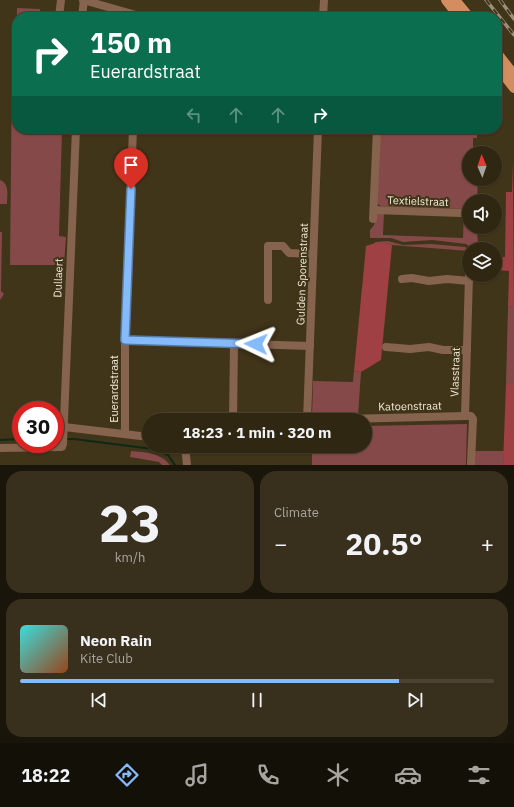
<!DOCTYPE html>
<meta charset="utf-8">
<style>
:root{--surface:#302713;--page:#382f1c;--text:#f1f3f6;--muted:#a8a5a0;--line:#4b4433;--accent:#85bbfb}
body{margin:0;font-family:"IBM Plex Sans",sans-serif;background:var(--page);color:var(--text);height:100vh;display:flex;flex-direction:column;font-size:15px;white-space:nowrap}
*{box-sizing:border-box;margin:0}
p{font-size:13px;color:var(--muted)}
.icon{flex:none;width:22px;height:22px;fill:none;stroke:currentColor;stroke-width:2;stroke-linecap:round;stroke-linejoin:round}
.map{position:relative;height:465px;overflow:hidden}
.drawer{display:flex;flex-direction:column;gap:6px;padding:6px;background:#1a150a;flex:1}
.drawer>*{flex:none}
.top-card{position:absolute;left:12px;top:12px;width:490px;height:122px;border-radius:16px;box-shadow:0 1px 3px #0004,0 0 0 1px var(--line);background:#0b6e4f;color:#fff;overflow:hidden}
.needle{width:26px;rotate:358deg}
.fabs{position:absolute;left:462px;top:146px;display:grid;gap:8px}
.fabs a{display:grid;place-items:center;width:40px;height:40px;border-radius:50%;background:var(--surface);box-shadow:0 1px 3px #0004,0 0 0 1px var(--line);font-size:20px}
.speed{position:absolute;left:12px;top:401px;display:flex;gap:8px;font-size:20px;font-weight:700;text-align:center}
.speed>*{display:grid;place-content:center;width:52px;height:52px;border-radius:50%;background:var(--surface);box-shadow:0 1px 3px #0004,0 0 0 1px var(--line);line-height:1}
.speed .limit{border:6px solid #d22;background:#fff;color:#111}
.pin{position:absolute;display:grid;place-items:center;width:34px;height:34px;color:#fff;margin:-41px -17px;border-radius:50% 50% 50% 0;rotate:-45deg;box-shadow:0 0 4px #0007}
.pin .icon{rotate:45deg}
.me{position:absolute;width:44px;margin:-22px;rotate:272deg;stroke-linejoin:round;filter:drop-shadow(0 0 3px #0008)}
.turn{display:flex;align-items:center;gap:14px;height:84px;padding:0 12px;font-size:18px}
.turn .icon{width:52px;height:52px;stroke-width:2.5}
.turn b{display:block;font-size:28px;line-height:34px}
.lanes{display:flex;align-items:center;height:38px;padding:0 12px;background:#0003;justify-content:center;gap:20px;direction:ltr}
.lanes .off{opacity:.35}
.big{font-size:30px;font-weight:700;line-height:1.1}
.drawer .widget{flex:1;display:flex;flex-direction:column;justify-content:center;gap:6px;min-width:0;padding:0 14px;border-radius:16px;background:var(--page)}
.drawer .dial{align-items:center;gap:0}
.dial b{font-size:52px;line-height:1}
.song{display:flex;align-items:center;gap:12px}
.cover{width:48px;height:48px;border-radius:6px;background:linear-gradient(135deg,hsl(180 70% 55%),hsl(20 70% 35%))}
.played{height:4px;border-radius:2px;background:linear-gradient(90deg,var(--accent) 80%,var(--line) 80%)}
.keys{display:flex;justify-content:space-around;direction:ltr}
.heat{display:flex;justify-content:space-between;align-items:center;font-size:22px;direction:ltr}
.drawer .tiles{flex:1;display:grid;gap:6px;grid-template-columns:1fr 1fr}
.widget:last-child{grid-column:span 2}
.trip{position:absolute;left:142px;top:413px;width:230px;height:40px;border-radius:20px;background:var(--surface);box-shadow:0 1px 3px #0004,0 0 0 1px var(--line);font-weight:700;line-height:40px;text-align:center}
.dock{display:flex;height:64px;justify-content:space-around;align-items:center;background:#131008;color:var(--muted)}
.dock .icon{width:28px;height:28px}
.dock .on{color:var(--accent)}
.dock b{font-size:18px;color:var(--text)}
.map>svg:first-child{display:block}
</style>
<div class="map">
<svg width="514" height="465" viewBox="0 0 514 465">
<rect width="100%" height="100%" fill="#403419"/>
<g fill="#864949">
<path d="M17 8 40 9V17H17V129H62L59 236 66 237 64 265H10L12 65 16 64Z"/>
<path d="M380 129H451V132L477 133V138H473V153H469V179H478L477 201H469V227H477L478 245 473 244V249L466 244 432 240 403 242 391 238H370V230L374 225 377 214 384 212 383 235 463 238 464 209 381 206 376 203Z"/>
<path d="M0 180C10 184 7 195 7 204H0Z"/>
<path d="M0 232H2L1 291 4 294 0 300Z"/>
<path d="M388 241 403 245 431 244 465 247 468 249 469 251 392 245 385 243H375V242Z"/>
<path d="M514 306V384H506L508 307Z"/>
<path d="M354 371 361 372 358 416 312 417 313 381 353 382Z"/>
<path d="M467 424 466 465H312V446H365V426Z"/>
<path d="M131 451C145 452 161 453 170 465H162L159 462 130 457Z"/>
<path d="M470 451H504L503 465H470Z"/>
</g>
<g fill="#9e4044">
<path d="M513 162 514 306 508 307 509 271 495 270V258L505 257 506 192H512Z"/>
<path d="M375 243H385L392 245 381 360 361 372 354 371 366 246Z"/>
<path d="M506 384H514V465H503Z"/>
</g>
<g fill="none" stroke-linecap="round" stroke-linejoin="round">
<g stroke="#0c2a17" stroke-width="2">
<path d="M55 439H62"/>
<path d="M66 439H74L153 449 168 455 175 465"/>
<path d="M0 440 21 439"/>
</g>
<g stroke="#86634d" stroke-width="8">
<path d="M83 0 143 17"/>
<path d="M59 17 61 0"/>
<path d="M82 17 84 0"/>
<path d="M323 17 324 0"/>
<path d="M318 129 307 420 465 416"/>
<path d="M374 210 461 213"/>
<path d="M373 219 377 129"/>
<path d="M469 275 465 416H471L473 419 471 463"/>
<path d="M402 279 412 278 429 281 447 279 469 281"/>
<path d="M268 300V246H283L289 253 313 254"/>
<path d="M125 340 310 346"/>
<path d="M386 347 410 349 429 347 443 350H467"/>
<path d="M233 420 234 343"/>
<path d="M64 427 149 437"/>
<path d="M125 434V340L133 129"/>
<path d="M185 446 187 465"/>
<path d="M297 446H306"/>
<path d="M0 448 62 447 63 444 76 129"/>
</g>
<g stroke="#d48d5e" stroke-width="10">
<path d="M446 0 459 17"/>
<path d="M455 0 469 17"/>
<path d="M497 53 514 75"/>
<path d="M497 66 514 88"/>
</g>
<g stroke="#99907a" stroke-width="3.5">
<g id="rail">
<path d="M486 0 514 35"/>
<path d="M500 0 514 19"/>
</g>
</g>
<use href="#rail" stroke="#403419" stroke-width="2" stroke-dasharray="6" stroke-linecap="butt"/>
</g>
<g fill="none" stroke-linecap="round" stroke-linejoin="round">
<g stroke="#567aa3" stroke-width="10">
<path id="route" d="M131 189 125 340 256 344"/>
</g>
<use href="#route" stroke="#85bbfb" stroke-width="7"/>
</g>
<g text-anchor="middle" stroke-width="4" stroke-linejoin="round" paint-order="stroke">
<g font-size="11" fill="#f1ead9" stroke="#403419">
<text transform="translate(418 201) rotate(2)" y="4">Textielstraat</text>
<text transform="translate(302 274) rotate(-88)" y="4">Gulden Sporenstraat</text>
<text transform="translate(58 278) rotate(-88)" y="4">Dullaert</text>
<text transform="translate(455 372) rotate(-88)" y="4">Vlasstraat</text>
<text transform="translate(114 389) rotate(-90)" y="4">Euerardstraat</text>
<text transform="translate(410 406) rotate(-1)" y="4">Katoenstraat</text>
</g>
</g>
</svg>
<div class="fabs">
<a><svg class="needle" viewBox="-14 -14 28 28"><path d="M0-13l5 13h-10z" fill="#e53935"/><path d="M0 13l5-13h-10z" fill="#a8a5a0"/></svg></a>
<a><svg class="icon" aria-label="sound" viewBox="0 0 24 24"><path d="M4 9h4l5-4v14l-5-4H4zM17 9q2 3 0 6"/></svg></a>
<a><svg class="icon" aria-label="layers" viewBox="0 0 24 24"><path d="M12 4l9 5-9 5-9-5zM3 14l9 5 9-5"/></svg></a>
</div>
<div class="speed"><div class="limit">30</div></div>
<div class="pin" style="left:131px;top:189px;background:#d93025"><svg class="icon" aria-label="arrive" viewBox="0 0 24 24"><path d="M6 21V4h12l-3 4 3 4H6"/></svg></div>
<svg class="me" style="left:256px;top:344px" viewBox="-20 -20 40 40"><path d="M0-17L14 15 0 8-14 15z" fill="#85bbfb" stroke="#fff" stroke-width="4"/></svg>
<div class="trip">18:23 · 1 min · 320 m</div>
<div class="top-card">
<div class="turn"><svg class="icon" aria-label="right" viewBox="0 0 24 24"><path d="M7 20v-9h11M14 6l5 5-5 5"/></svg><div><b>150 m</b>Euerardstraat</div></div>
<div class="lanes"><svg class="icon off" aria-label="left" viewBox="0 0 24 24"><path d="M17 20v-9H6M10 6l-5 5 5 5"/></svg><svg class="icon off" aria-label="ahead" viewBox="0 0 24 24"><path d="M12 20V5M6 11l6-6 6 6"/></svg><svg class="icon off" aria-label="ahead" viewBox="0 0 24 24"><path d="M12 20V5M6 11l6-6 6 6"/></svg><svg class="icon" aria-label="right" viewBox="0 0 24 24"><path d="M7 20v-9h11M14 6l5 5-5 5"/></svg></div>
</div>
</div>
<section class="drawer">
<div class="tiles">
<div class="widget dial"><b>23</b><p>km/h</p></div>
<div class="widget"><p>Climate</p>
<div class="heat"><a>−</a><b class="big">20.5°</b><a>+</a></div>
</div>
<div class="widget">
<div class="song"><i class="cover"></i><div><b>Neon Rain</b><p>Kite Club</p></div></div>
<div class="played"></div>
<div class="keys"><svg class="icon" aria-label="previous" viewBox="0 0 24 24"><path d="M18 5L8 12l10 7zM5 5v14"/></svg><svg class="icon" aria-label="pause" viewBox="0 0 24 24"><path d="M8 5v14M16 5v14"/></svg><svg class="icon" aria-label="next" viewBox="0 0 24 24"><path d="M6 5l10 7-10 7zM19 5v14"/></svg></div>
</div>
</div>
</section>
<nav class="dock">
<b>18:22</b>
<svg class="icon on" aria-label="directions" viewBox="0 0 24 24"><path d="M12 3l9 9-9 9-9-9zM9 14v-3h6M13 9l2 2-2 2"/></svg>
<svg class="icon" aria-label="music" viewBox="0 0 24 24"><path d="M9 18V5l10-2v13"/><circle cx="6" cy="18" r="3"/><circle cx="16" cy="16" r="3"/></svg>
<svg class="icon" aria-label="phone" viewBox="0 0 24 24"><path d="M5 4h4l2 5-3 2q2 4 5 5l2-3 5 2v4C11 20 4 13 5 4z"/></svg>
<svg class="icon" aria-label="climate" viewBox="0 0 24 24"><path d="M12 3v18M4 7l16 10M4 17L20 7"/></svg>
<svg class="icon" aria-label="car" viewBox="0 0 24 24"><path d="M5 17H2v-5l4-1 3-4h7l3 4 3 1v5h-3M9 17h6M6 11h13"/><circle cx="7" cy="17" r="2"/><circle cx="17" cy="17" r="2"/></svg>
<svg class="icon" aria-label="filters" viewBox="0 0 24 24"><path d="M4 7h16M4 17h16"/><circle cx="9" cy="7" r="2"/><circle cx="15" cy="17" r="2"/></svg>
</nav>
